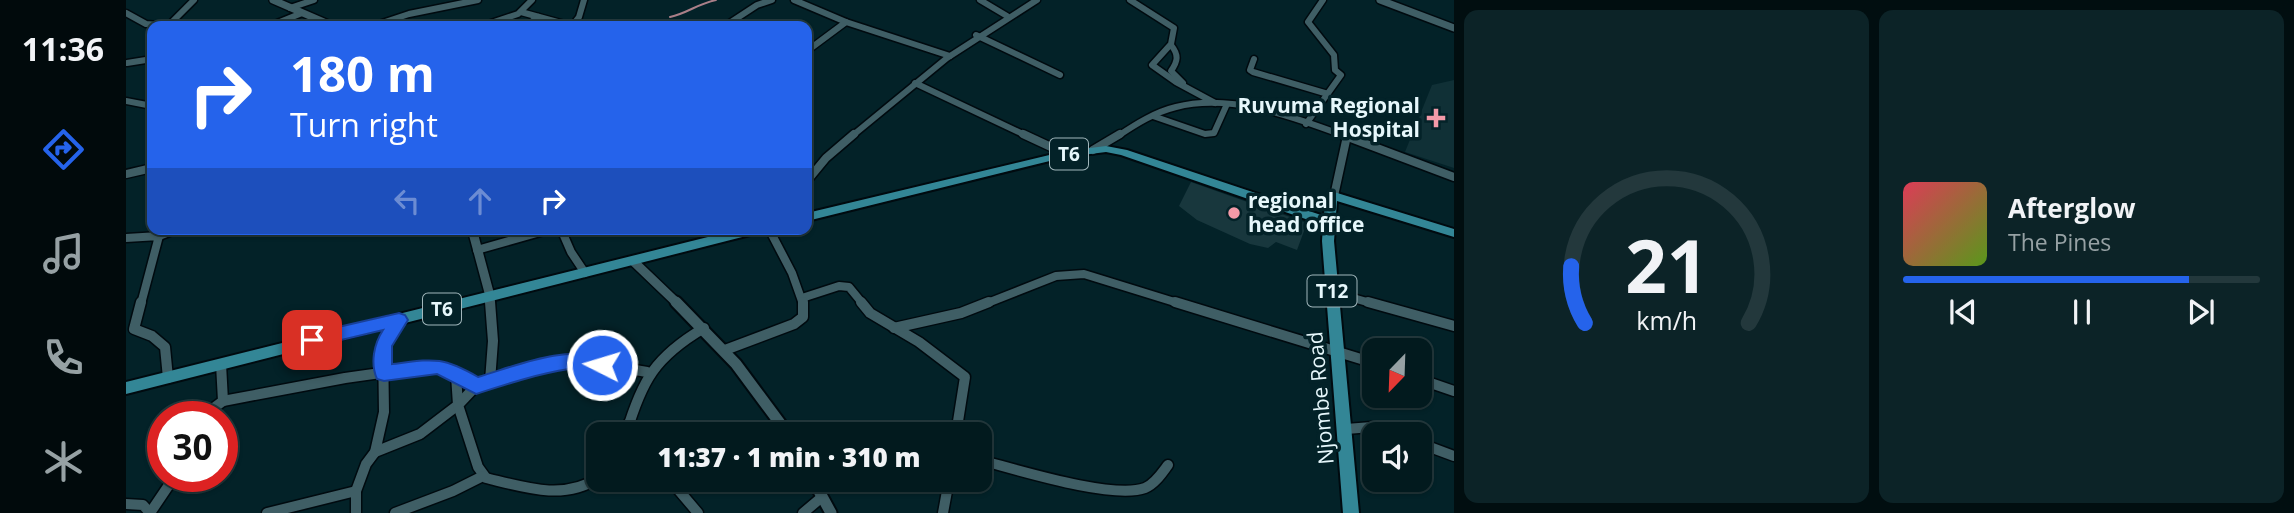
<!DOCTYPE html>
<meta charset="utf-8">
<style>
:root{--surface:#021a1e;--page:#0c2327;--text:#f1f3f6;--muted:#96a1a4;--line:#23383c;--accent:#2563eb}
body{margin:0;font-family:"Open Sans",sans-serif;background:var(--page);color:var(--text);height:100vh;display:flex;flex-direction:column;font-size:26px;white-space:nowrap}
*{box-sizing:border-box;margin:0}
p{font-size:23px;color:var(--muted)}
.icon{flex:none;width:38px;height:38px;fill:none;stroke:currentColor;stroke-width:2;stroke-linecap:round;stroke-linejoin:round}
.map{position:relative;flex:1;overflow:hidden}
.details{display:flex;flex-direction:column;gap:10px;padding:10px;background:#010e10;width:840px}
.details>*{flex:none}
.hud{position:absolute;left:21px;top:21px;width:665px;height:214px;border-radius:14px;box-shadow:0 2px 5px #0004,0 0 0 2px var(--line);background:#2563eb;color:#fff;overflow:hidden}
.needle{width:46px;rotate:203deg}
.tools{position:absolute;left:1236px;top:338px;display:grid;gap:14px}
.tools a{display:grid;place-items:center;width:70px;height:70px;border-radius:14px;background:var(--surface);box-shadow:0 2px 5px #0004,0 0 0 2px var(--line);font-size:35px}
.speed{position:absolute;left:21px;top:401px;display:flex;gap:14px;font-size:35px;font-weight:700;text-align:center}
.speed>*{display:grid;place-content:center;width:91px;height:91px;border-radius:50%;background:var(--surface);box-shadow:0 2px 5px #0004,0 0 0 2px var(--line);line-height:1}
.speed .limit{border:10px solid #d22;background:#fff;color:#111}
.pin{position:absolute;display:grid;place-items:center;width:60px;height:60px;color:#fff;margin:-30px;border-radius:14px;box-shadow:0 4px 10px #0006}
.me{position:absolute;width:77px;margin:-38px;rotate:275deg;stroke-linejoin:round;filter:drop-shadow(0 0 5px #0008)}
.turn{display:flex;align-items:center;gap:24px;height:147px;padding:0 28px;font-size:32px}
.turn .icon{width:91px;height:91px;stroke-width:2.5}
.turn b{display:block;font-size:49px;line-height:60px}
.lanes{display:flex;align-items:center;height:66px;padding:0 28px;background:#0003;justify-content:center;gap:35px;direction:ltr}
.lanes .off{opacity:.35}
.details .widget{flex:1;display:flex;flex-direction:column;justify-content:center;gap:10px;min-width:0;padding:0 24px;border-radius:14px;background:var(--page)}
.details .dial{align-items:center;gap:0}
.dial svg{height:182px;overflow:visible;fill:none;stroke:var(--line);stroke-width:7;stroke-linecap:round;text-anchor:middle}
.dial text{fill:var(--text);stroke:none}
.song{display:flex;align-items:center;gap:21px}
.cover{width:84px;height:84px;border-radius:10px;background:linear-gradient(135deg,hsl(350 70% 55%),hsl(90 70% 35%))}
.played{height:7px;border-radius:4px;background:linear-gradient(90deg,var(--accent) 80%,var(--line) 80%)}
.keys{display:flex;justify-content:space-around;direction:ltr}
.details .tiles{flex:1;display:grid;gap:10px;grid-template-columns:repeat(2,1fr)}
.trip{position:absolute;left:460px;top:422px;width:406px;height:70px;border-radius:14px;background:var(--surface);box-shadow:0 2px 5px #0004,0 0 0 2px var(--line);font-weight:800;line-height:70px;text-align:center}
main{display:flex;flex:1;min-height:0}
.menu{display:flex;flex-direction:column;width:126px;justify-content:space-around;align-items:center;background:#010a0c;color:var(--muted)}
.menu .icon{width:49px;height:49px}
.menu .current{color:var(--accent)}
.menu b{font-size:32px;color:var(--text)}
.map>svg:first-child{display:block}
</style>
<main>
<nav class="menu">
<b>11:36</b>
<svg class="icon current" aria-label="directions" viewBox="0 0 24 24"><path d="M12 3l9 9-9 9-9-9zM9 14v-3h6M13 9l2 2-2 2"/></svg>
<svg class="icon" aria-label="music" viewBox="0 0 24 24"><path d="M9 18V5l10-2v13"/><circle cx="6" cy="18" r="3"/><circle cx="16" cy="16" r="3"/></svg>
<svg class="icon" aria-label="phone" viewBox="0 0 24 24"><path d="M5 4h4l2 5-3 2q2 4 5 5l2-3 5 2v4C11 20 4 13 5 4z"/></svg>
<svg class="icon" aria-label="climate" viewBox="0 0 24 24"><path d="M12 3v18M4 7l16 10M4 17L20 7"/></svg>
</nav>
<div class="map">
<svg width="1328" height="513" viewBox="0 0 1328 513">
<rect width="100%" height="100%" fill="#032228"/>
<path fill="#103036" d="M1328 80V168L1279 152 1306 85Z"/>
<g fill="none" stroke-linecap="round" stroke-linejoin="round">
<path stroke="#aa7f88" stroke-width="2" d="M544 17C562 13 571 4 590 0"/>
</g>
<path fill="#18373d" d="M1065 182 1181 223 1171 250 1150 242 1142 248 1124 244 1071 220 1053 206Z"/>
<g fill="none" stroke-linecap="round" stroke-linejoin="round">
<g stroke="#000a0f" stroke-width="9">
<g id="minor-far2">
<path d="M668 0 720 22"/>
<path d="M854 0 881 16"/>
<path d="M1004 0 1048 28 1045 44 1026 65 1050 82 1089 103"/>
<path d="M164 8 188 0"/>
<path d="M395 12 446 26"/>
<path d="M0 13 20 24 46 26"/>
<path d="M42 26 68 0"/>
<path d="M144 26 176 13"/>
<path d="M247 26 283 14 352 0"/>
<path d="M356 26 392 14 406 0"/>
<path d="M400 26 412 17"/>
<path d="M446 26 453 17 458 0"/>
<path d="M599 26 631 5 646 0"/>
<path d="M850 35 934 75"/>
<path d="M1045 45C1053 55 1052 61 1045 71L1057 83"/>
<path d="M681 51 720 22 824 56"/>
<path d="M1128 59 1124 70 1127 72 1202 94"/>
<path d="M1 63 26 59"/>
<path d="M789 83 901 136"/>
<path d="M0 101 26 106"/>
<path d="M1027 116 1079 134 1088 133 1101 104"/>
<path d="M1180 124 1215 75 1209 70 1208 55 1182 22 1197 0"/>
<path d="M726 136 821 58 911 0"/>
<path d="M992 136C1010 124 1029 112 1050 107 1105 93 1168 117 1219 136"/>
</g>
</g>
<g stroke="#000a0f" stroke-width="11">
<g id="minor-far1">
<path d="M897 134 940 154"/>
<path d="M1214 134 1328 177"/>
<path d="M967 150 994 134"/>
<path d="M0 174 26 168"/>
<path d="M681 181 700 158 728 134"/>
<path d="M1208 196 1221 136"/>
<path d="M435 229 445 252 459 273"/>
<path d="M643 229 666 273 677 304"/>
<path d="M33 236 51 229"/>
<path d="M0 238 33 236 15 304"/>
<path d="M351 250 425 229"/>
<path d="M1206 292 1248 304"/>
<path d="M364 296 365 304"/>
<path d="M676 298 713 286 723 287 737 304"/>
<path d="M859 304 930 276 958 274 1055 304"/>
</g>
</g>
<g stroke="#000a0f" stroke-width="13">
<g id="minor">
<path d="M15 302 8 329 26 336 39 347 42 378"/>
<path d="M735 302 744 313 793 342 839 377 830 434"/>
<path d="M1049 302 1248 363"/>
<path d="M1242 302 1328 326"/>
<path d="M768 328 835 313 863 302"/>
<path d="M599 350 668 324 677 317V302"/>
<path d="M1293 379 1328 391"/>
<path d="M364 381 367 341 364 302"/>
<path d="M97 401 219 378 297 367 321 369 350 386"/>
<path d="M77 416 97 401 95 364"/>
<path d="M503 423 511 434"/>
<path d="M1220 429 1246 427 1270 434"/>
<path d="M500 434C516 380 529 357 578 328"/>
<path d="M1293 443 1328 456"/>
<path d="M249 452 294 434 332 405 330 375"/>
<path d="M854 460C889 469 987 500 1019 488 1029 484 1036 473 1042 465"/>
<path d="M472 478C438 501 397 487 360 478L352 467 332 405 350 386 419 365 462 362 521 372"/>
<path d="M544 480 572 513"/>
<path d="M0 504 17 505 24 513"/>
<path d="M24 513 49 476"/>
<path d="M141 513 230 491"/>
<path d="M230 513V491L240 464 249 452 258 412 257 345 273 320"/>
<path d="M269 513 327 491 357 476"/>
<path d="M677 513 696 497"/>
<path d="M817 513 823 480"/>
</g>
</g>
<g stroke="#000a0f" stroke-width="10">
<g id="tertiary-far2">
<path d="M147 0 207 26"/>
<path d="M1254 0 1328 28"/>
</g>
</g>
<g stroke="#000a0f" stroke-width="12">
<g id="tertiary-far1">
<path d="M346 229 364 296"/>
<path d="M507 261 552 304"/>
</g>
</g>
<g stroke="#000a0f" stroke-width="15">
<g id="tertiary">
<path d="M550 302 610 364 662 434"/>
<path d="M687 480 705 513"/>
</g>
</g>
<g stroke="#000a0f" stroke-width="4">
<g id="trunk">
<path d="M980 146 1001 150 1198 216 1199 198 1208 192 1328 229V237L1211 201 1208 241 1233 513H1217L1196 241 1197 225 995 155 980 152 940 157 681 221V213L940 151Z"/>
<path d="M614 229H638L632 233 0 394V382Z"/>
</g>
</g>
<use href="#minor-far2" stroke="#3f5e65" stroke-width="6"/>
<use href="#minor-far1" stroke="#3f5e65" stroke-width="8"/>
<use href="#minor" stroke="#3f5e65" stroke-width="10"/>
<use href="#tertiary-far2" stroke="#3f5e65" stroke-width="7"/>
<use href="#tertiary-far1" stroke="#3f5e65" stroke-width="9"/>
<use href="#tertiary" stroke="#3f5e65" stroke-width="11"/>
<use href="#trunk" fill="#338696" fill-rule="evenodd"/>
</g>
<path fill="#2563eb" stroke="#184099" stroke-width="2" d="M273 313 279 315 282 320 266 346V364C308 359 315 356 352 377 393 365 439 344 482 359L485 365 482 370C470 375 457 368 443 369 411 374 381 384 350 394L311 374 258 381 251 379C244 363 248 344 257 330L186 347 180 345 177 340 180 335 186 333Z"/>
<g fill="#f39aa8" stroke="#032228" stroke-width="2.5">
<path d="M1306.5 107.5h7v7h7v7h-7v7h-7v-7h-7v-7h7z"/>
<circle cx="1108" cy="213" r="7"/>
</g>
<g text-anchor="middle" stroke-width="7" stroke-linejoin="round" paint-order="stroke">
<g fill="#032228" stroke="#a2b7bc" stroke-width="2">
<rect x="924" y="138.5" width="38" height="31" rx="5"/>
<rect x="1181.5" y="275.5" width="49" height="31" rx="5"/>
<rect x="297" y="293.5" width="38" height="31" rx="5"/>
</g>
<g font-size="19" font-weight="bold" fill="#e6f7fb">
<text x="943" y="161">T6</text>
<text x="1206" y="298">T12</text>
<text x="316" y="316">T6</text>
</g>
<g font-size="21" font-weight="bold" fill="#e6f7fb" stroke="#032228" text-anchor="end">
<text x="1294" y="113">Ruvuma Regional<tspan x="1294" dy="24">Hospital</tspan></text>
<text x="1122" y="208" text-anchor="start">regional<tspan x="1122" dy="24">head office</tspan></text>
</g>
<g font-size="21" fill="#e6f7fb" stroke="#032228">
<text transform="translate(1195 398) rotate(-95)" y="7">Njombe Road</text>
</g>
</g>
</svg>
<div class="tools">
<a><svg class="needle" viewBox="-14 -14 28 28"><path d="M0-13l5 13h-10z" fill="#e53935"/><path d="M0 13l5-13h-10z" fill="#96a1a4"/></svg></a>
<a><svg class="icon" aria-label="sound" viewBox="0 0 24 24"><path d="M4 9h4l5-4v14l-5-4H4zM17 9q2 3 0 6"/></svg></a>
</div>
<div class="speed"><div class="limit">30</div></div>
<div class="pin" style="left:186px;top:340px;background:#d93025"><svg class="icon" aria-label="arrive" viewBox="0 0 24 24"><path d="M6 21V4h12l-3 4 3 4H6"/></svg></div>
<svg class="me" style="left:476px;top:365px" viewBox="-20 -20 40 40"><circle r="17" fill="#2563eb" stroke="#fff" stroke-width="3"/><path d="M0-11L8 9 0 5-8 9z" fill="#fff"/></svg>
<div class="trip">11:37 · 1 min · 310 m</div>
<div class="hud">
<div class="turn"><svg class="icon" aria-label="right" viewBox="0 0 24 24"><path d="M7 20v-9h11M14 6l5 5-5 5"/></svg><div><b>180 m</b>Turn right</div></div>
<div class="lanes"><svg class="icon off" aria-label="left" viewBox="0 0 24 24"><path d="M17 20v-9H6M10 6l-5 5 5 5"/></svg><svg class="icon off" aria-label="ahead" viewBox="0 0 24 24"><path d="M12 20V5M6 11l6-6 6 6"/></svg><svg class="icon" aria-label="right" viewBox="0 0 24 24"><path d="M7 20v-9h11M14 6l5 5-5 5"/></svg></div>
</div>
</div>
<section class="details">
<div class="tiles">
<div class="widget dial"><svg viewBox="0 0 100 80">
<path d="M14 69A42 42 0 1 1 86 69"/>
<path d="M14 69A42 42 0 0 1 8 44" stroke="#2563eb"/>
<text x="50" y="56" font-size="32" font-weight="700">21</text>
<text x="50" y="72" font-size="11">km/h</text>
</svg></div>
<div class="widget">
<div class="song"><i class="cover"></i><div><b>Afterglow</b><p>The Pines</p></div></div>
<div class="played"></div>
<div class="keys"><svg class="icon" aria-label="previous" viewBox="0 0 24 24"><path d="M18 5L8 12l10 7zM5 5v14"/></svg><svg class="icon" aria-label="pause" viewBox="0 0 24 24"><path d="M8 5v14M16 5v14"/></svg><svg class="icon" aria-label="next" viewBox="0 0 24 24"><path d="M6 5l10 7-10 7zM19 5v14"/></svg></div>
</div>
</div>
</section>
</main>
